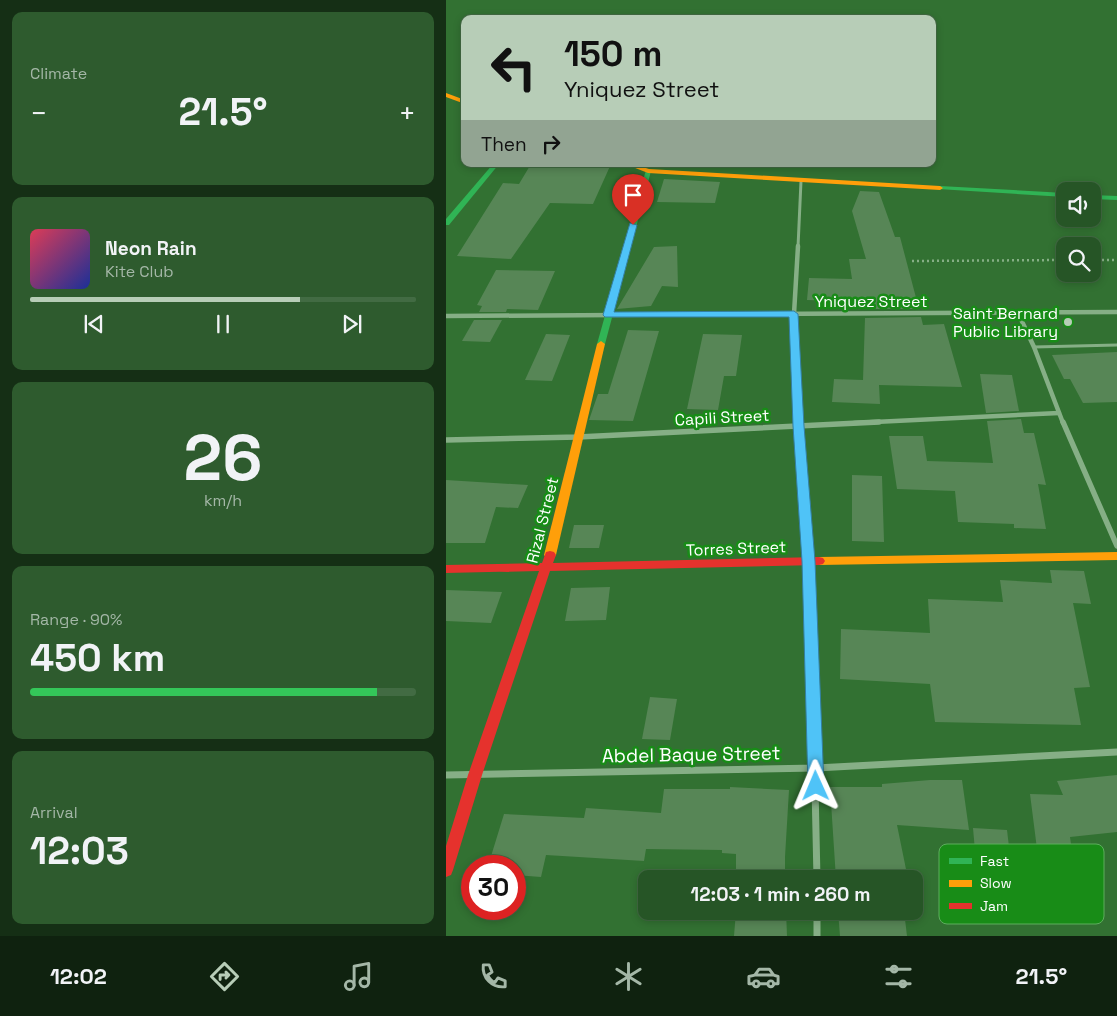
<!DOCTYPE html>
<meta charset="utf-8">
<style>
:root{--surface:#265526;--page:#2e5b2e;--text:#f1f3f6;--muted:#a4b7a7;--line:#426b43;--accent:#b7cdb7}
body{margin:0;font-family:"Space Grotesk",sans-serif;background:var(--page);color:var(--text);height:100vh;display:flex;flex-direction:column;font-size:19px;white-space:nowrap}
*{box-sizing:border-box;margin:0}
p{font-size:16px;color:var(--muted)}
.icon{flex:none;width:28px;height:28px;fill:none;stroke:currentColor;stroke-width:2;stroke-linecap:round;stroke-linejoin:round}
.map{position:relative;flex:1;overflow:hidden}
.panel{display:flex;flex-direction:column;gap:12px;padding:12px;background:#152f15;width:446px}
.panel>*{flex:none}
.hud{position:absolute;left:15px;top:15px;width:475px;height:152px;border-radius:10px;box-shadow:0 2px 8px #0003,0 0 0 1px var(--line);background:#b7cdb7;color:#111;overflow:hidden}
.fabs{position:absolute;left:610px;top:182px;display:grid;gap:10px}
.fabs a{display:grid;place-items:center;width:45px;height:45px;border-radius:10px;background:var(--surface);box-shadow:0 2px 8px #0003,0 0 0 1px var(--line);font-size:25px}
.speed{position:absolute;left:15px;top:855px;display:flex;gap:10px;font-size:25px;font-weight:700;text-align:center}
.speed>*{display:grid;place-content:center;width:65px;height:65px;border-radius:50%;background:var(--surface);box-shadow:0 2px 8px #0003,0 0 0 1px var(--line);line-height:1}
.speed .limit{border:8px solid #d22;background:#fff;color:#111}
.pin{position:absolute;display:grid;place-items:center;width:42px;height:42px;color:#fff;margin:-51px -21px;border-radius:50% 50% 50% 0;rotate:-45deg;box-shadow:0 0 5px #0007}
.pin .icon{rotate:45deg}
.me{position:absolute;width:55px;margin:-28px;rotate:359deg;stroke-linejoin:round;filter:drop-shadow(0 0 4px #0008)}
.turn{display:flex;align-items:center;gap:18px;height:105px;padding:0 20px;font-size:22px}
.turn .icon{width:65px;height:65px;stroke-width:2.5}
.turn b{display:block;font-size:35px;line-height:42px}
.then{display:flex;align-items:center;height:48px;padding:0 20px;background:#0003;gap:10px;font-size:19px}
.big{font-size:38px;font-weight:600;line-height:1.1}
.panel .widget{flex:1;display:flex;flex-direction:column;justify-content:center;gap:8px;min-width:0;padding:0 18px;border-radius:10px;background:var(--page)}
.panel .dial{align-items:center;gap:0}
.dial b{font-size:65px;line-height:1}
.song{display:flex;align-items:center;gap:15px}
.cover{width:60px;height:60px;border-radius:8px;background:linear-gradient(135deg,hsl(350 70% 55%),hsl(230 70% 35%))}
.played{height:5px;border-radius:2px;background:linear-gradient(90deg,var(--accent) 70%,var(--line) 70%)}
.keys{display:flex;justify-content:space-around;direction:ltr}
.heat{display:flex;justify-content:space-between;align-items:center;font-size:28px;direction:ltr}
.charge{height:8px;border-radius:4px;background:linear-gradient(90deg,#34c759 90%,var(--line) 0)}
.trip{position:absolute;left:192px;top:870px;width:285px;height:50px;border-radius:10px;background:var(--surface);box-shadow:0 2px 8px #0003,0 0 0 1px var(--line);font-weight:600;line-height:50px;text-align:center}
.tab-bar{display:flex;height:80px;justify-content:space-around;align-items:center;background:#0f220f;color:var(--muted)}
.tab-bar .icon{width:35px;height:35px}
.tab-bar .selected{color:var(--accent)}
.tab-bar b{font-size:22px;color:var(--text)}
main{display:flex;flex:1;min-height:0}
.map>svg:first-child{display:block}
</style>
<main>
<section class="panel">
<div class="widget"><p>Climate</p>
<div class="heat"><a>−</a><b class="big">21.5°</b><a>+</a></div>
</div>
<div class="widget">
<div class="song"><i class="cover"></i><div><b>Neon Rain</b><p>Kite Club</p></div></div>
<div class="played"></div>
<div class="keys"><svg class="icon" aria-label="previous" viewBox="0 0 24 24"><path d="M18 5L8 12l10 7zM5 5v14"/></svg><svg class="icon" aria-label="pause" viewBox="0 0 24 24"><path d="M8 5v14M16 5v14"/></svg><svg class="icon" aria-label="next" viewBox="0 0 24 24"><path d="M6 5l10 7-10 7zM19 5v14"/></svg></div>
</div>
<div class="widget dial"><b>26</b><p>km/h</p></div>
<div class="widget"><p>Range · 90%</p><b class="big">450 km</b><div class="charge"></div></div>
<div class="widget"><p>Arrival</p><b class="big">12:03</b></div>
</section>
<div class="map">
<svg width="671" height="936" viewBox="0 0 671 936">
<rect width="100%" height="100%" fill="#327132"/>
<g fill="#578656">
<path d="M85 164H165L147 204 104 203 65 259 11 256 57 183 73 184Z"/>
<path d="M223 164H277L276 168 222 165Z"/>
<path d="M218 179 274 182 269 203 211 202Z"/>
<path d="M414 191 433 192 449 237H454L473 309H419V302L361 300 363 278 406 279 403 259H420L406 211Z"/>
<path d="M231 246 232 287 216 286 205 306 171 309 208 247Z"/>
<path d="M50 270 109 271 92 310 61 309 60 312H33L36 306 31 305Z"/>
<path d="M475 317 477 325 498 324 516 387 433 385 434 404 386 402 388 379 417 380 419 318Z"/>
<path d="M28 320H56L44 342 16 341Z"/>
<path d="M182 330 213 331 187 421 143 420 152 394H162Z"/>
<path d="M100 334 124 335 106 381 79 380Z"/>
<path d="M257 334 296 335 290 376H278L272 410 241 409Z"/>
<path d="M671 352V402L637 403 624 379H618L606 355Z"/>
<path d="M534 374 566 375 573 411 540 413Z"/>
<path d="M575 419 578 433H588L600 485 592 484 600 529 568 528V524L512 522 509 491 451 489 443 436H477L481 461 547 463 541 421Z"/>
<path d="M406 475 436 476 438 542 406 541Z"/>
<path d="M0 480 82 485 72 508 50 507 39 543H0Z"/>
<path d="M128 525H158L153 548H123Z"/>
<path d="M604 570 638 571 645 604 627 603 644 687 628 688 635 725 489 722 484 684 394 679 395 629 484 633 482 599 557 602 554 580 606 583Z"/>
<path d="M164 587 160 620 119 621 125 588Z"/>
<path d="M0 590 56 592 45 623 0 621Z"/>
<path d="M204 697 231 699 224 740 196 739Z"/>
<path d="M671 775V832L624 837 626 851 591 849 584 794 617 795 611 781Z"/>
<path d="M484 780H516L523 830 451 825 462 879H390L384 787H436V784Z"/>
<path d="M284 787 343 790 339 857V879H290V854L276 853V850L200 849 198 861 100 855 95 877 69 875V866H42L58 814 138 818 140 808 215 813 218 789H284Z"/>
<path d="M527 828 561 830 565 864 530 862Z"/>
<path d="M290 911H340L341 936H288Z"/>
<path d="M392 911H458L461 936H394Z"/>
</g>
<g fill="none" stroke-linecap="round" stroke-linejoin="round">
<g stroke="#86af86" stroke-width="2.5" stroke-dasharray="2 3" stroke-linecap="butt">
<path d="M646 260H671"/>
<path d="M466 261 619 260"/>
</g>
<path stroke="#86af86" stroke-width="3" d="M588 347 671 345"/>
<path stroke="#86af86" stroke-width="3" d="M352 247 355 181"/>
<g stroke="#86af86" stroke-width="4.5">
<path d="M352 246 348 314 353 423"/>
<path d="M572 313 588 347 617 423"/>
<path d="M0 316 671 312"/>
<path d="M408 423 613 413"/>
</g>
<g stroke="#86af86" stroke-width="5.5">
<path d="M353 422 363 561 366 649"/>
<path d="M617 422 671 546"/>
<path d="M0 440 132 437 433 422"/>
</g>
<g stroke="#86af86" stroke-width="7">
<path d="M366 647 371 879"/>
<path d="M0 775 370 768 671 752"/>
<path d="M371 911V936"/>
</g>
<g fill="#30b455" fill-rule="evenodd">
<path d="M47 164H53L3 225H0V219Z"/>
<path d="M200 170 205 171 159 344 155 347 152 346 151 344Z"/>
<path d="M494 186 619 193V197L492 189 491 188Z"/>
<path d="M646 195 671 196V200L646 199Z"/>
</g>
<g fill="#ff9f0a" fill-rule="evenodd">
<path d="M0 93 19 100V104L0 97Z"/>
<path d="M179 164H187L203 169 494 186 497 188 494 190 202 173Z"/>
<path d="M155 341 159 344 110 555 108 558H100L98 555 151 344Z"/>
<path d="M671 552V560L373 565 369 564 367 561 369 558 373 557Z"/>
</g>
<path fill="#e5322d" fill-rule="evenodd" d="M104 551 108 552 110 555 107 563 373 557 377 558 379 561 377 564 373 565 104 571 36 775 7 870 5 875 0 877V846L22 775 93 571 0 573V565L96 563 100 552Z"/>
</g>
<path fill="#4fc3f7" stroke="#337fa1" d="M184 223 191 225 168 312 348 311 352 314 358 426 369 561 378 786 376 791 370 793 365 791 362 786 356 561 347 426 343 317H159L157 315Z"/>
<circle fill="#b7cdb7" stroke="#188c17" stroke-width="2" cx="622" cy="322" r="5"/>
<g text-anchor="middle" stroke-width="5" stroke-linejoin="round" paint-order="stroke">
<g font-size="16" fill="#fff" stroke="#188c17">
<text x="425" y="307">Yniquez Street</text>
<text transform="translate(276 417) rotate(-3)" y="6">Capili Street</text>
<text transform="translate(96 520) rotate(-76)" y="6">Rizal Street</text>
<text transform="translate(290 548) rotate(-2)" y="6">Torres Street</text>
</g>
<g font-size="16" fill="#fff" stroke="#188c17" text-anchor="end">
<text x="612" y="319">Saint Bernard<tspan x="612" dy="18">Public Library</tspan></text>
</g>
<g font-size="19" fill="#fff" stroke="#188c17">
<text transform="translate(245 754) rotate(-1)" y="7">Abdel Baque Street</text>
</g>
</g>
<rect x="493" y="844" width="165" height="80" rx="8" fill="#188c17" stroke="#5dae5d" stroke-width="1"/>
<rect x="503" y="858" width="23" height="6" fill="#30b455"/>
<rect x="503" y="880" width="23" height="7" fill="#ff9f0a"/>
<rect x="503" y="903" width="23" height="6" fill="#e5322d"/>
<g font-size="14" fill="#fff">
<text x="534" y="866">Fast</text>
<text x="534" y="888">Slow</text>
<text x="534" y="911">Jam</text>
</g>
</svg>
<div class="fabs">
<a><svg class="icon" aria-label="sound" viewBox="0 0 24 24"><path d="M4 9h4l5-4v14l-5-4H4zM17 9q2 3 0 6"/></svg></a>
<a><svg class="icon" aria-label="search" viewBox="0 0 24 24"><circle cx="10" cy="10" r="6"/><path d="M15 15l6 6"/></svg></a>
</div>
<div class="speed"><div class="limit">30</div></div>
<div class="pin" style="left:187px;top:225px;background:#d93025"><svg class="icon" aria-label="arrive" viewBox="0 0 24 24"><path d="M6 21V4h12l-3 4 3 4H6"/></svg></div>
<svg class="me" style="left:370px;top:786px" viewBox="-20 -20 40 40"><path d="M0-17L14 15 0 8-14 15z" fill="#4fc3f7" stroke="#fff" stroke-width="4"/></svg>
<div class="trip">12:03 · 1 min · 260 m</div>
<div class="hud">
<div class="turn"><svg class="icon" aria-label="left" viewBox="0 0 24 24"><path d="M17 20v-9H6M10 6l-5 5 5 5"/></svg><div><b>150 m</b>Yniquez Street</div></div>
<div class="then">Then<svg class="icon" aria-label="right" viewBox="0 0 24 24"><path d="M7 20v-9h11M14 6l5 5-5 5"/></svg></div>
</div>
</div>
</main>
<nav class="tab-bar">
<b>12:02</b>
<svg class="icon selected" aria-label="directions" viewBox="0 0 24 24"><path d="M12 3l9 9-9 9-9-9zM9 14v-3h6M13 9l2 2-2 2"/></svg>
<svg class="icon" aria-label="music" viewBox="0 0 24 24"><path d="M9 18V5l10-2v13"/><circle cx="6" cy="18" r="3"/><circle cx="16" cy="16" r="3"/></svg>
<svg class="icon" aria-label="phone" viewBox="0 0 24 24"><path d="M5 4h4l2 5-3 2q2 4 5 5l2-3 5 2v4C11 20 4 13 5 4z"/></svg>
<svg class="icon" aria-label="climate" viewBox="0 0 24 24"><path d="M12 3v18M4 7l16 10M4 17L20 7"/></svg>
<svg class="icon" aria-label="car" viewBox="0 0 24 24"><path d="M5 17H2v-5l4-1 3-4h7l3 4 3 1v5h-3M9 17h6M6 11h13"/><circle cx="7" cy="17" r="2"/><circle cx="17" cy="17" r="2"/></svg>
<svg class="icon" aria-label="filters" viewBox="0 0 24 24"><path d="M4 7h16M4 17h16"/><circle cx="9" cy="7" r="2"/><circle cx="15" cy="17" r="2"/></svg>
<b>21.5°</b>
</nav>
